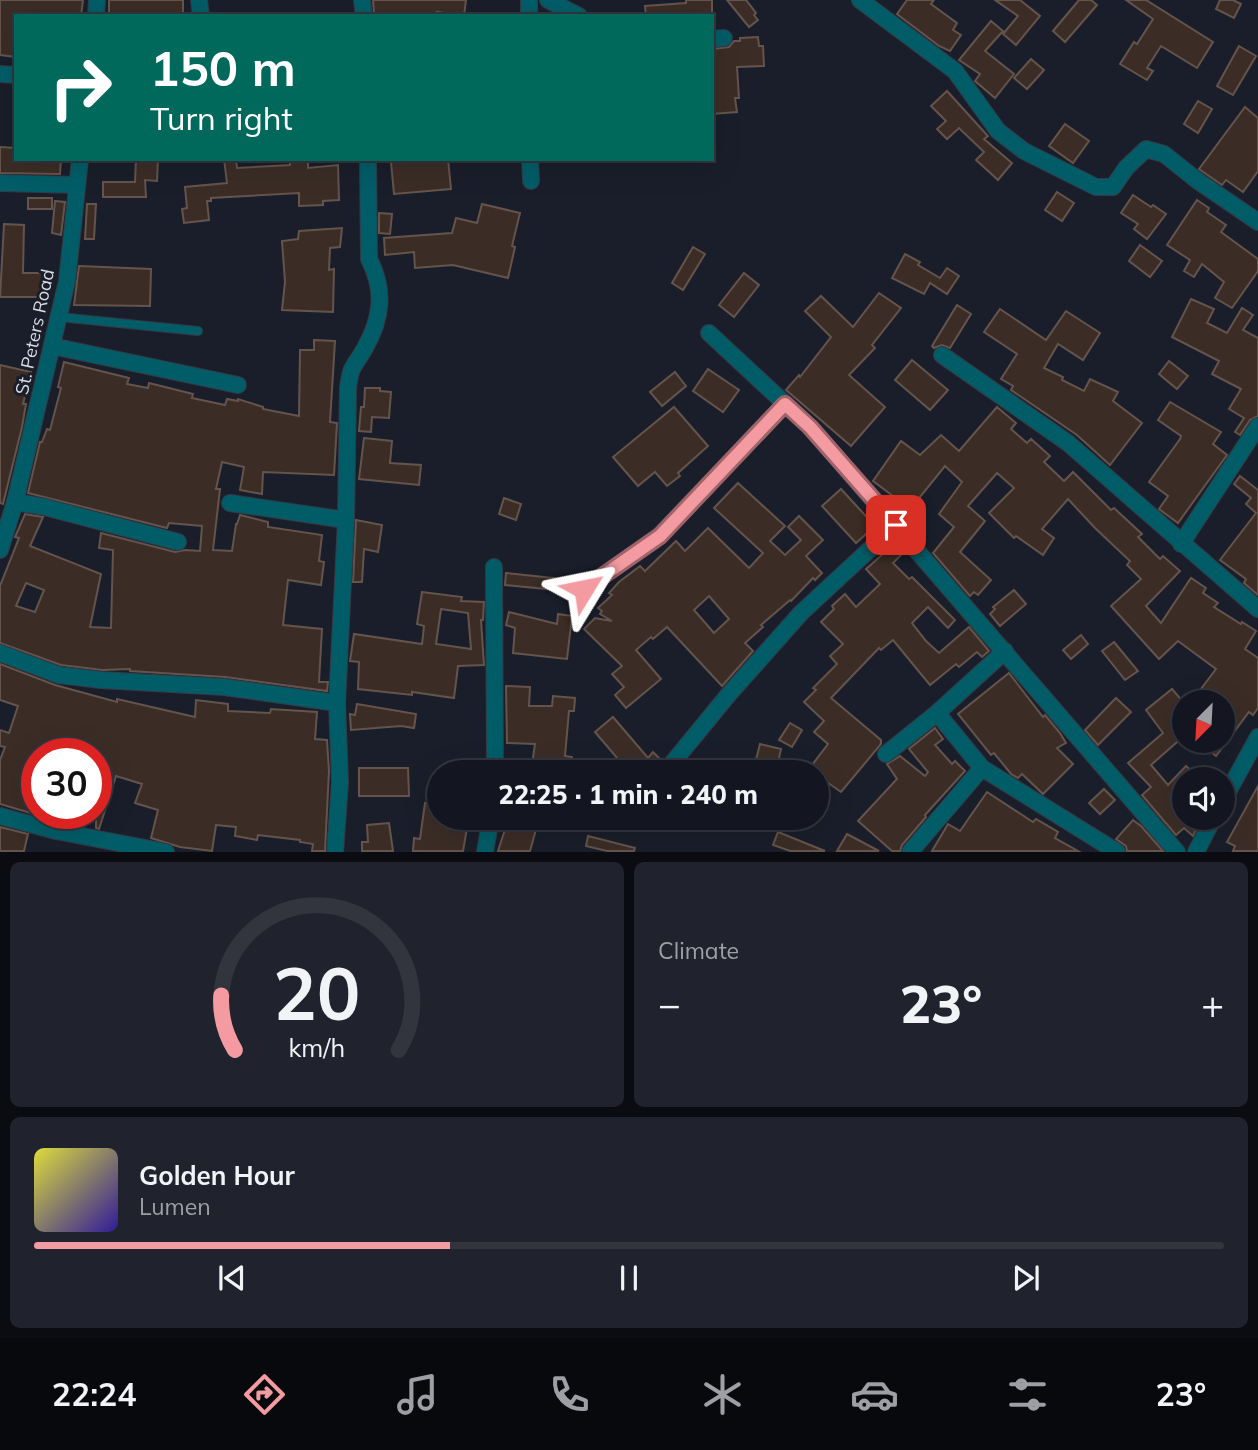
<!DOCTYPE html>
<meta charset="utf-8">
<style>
:root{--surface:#131620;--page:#20232d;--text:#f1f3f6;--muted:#9d9fa5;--line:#32353e;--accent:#f49aa1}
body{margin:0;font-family:Mulish,sans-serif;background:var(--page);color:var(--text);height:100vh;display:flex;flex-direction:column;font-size:26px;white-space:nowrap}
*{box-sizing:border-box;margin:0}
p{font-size:23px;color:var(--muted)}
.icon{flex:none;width:38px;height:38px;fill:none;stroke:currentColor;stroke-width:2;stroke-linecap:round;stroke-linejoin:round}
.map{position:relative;height:852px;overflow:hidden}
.sheet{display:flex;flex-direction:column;gap:10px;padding:10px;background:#0a0c12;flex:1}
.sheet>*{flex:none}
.top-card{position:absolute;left:14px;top:14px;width:700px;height:147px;border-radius:0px;box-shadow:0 7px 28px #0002,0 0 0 2px var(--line);background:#00695c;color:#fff;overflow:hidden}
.needle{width:46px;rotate:204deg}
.controls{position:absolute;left:1172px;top:690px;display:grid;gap:14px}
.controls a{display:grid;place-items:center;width:63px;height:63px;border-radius:50%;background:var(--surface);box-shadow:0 7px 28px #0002,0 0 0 2px var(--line);font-size:35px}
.speed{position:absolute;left:21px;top:738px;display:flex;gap:14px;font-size:35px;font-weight:700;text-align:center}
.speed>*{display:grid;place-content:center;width:91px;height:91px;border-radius:50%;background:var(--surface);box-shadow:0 7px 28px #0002,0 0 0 2px var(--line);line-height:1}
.speed .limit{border:10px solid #d22;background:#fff;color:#111}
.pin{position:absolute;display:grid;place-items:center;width:60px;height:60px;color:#fff;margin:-30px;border-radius:14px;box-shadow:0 4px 10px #0006}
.me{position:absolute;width:77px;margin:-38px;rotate:55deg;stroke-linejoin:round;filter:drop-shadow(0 0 5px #0008)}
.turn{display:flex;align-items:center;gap:24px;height:147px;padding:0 21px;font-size:32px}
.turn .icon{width:91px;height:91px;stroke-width:2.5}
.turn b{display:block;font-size:49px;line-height:60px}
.big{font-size:52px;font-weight:800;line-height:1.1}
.sheet .widget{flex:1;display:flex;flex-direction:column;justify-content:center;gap:10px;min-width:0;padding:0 24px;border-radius:10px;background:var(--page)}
.sheet .dial{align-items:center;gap:0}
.dial svg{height:182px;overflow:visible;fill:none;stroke:var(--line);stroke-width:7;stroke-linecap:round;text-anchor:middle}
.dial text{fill:var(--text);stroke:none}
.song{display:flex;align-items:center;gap:21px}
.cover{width:84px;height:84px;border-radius:10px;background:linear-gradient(135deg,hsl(60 70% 55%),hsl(250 70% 35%))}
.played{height:7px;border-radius:4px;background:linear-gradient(90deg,var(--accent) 35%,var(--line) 35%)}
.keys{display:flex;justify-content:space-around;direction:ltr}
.heat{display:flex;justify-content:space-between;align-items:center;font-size:38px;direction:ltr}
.sheet .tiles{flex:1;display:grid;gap:10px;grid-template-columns:1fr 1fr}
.widget:last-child{grid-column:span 2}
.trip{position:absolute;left:427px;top:760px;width:402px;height:70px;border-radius:35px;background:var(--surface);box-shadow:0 7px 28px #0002,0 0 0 2px var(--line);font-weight:800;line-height:70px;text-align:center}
.tabs{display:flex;height:112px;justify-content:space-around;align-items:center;background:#08090d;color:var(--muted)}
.tabs .icon{width:49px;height:49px}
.tabs .active{color:var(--accent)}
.tabs b{font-size:32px;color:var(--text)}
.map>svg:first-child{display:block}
</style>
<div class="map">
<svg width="1258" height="852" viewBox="0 0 1258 852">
<rect width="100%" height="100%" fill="#191e2a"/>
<g fill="#3b2d26" stroke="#64544c" stroke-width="2" fill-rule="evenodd">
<path d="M0 0H83L81 16H16V57L0 55Z"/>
<rect x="109" y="0" width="74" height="16"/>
<path d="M373 0H466L464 16 437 12 438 16 374 13Z"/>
<path d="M686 0H712V16H646L645 6 686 3Z"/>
<path d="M727 0H746L756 13 754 15 758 20 749 27Z"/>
<path d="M907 0H934L931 4 957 23 953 30 961 35 950 51 939 46 897 14Z"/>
<path d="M995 0H1020L1040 16 1016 45 1003 34 1018 16Z"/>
<path d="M1079 0H1091L1097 5 1065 42 1053 31Z"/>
<path d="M1126 0H1146L1213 42 1197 68 1161 46 1147 68 1153 71 1147 80 1120 64 1134 42 1137 44 1153 19Z"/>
<path d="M1220 0H1233L1241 4 1234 18 1216 9Z"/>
<path d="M991 21 1003 31 985 51 1014 74 995 98 975 81 980 74 959 60Z"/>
<path d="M758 37 759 46H763L764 66 737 67 739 98H735L737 112 712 114V49L729 47 734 41H740V38Z"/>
<path d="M1239 46 1256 56 1233 95 1217 86Z"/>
<path d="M1031 59 1044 70 1027 89 1014 78Z"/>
<path d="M947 91 988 136 984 139 1012 163 998 180 976 160 984 152 959 128 947 139 937 129 946 121 931 106Z"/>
<path d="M1198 101 1212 109 1198 133 1184 124Z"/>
<path d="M1245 107 1258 118V171L1243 192 1226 180 1222 185 1199 169Z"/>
<path d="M1065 124 1089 141 1073 163 1049 146Z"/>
<path d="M0 147 16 148V159H61L60 174 0 173Z"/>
<path d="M136 159H158L157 181 145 180 146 197H103V182H135Z"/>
<path d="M224 159H236L237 168 290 165V161L308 160V168L338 165 339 200 323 201V205L299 206V193L211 198V201H207L209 220 184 223 182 209 187 208 185 187 227 183Z"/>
<path d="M421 159H448L451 189 394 194 391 162Z"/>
<path d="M1057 192 1074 203 1062 221 1045 210Z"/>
<path d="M1133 195 1151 207 1153 205 1166 214 1147 239 1134 229 1138 224 1121 213Z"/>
<rect x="28" y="198" width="24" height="11"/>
<path d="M1197 200 1209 208 1207 212 1226 225 1221 232 1258 259V271L1232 308 1215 298 1224 282 1202 264 1194 277 1184 271 1190 260 1167 245Z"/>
<path d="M55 201 65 202 61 235 52 233Z"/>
<path d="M87 204H96L94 239H85Z"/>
<path d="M482 204 520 213 512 246 515 247 508 278 453 265 415 268 414 252 385 255 384 238 452 233 456 218 477 223Z"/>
<path d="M379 213 392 214 390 234 379 233Z"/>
<path d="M4 224 24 225 23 273H49V297H0Z"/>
<path d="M342 228 340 247 330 248 329 270 334 269 333 312 282 310 285 282 282 241 298 239 299 231Z"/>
<path d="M1140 245 1162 261 1150 277 1129 261Z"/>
<path d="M693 247 705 254 683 290 672 283Z"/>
<path d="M905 254 920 262 918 265 940 278 947 268 959 276 947 294 930 283 924 294 892 278Z"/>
<path d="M79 266 151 269 150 306 74 305Z"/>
<path d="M744 273 759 285 734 317 719 305Z"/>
<path d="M879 293 901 308 872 345 875 348 849 375 885 407 851 446 786 390 799 375 800 377 831 337 805 311 821 296 853 327Z"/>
<path d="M1191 299 1214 309 1207 323 1227 333 1242 308 1253 315 1243 330 1258 338V416L1250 420 1240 435 1235 432 1244 418 1229 409 1241 389 1212 374 1219 361 1172 337Z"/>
<path d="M957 305 971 314 950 348 942 345 934 348 932 346Z"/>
<path d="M1000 309 1046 340 1066 311 1100 333 1083 360 1058 344 1044 368 1063 377 1062 380 1084 391 1090 379 1118 392 1113 401 1142 423 1110 465 1077 435 1011 390 1013 386 1001 379 1017 354 984 332Z"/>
<path d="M314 340 335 341 330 422 337 423 334 475 263 472 262 494 240 490 244 467 222 462 216 489H220L213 550 232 551 236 524H237L240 515 268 522V527L322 535 319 561 324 562 321 585 288 580 283 625 322 629 319 682H328L327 691 225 677 130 671V669L102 670 61 665 0 643V586L19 538 15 537 25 514 43 517 30 546 101 574 90 627 111 628 113 550 99 548 101 533 175 552 185 550 200 551 202 526 169 523 167 528 28 493 40 442H42L47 429 50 430 61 388 58 387 64 362 129 378 127 384 148 388 149 383 193 394 192 398 225 405 227 399 238 401V399L263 407V409L299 416 300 350H314ZM26 583 44 590 35 612 16 606Z"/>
<path d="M912 360 948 390 930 410 895 380Z"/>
<path d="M1169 361 1188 376 1177 389 1159 374Z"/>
<path d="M0 365 31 372 23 404H26L22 427 3 504 0 503Z"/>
<path d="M708 369 739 390 723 412 693 391Z"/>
<path d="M675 372 686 386 662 406 650 392Z"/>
<path d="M365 388H380V391L391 392 389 418 372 417 371 432 359 431 361 407H364Z"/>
<path d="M1170 402 1221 432 1213 444 1227 455 1178 523 1159 509 1168 496 1149 482 1180 439 1181 436 1158 420Z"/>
<path d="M674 407 708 446 678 473 680 476 667 486 655 472 638 486 613 457Z"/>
<path d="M997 407 1016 423 1011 429 1027 443 1031 439 1050 456 1044 462 1064 481 1073 472 1111 510 1114 508 1142 534 1138 537 1160 559 1163 556 1180 571 1146 606 1161 623 1191 578 1206 588 1203 593 1218 603 1214 607 1241 624 1242 622 1256 631 1245 649 1258 658V708L1253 715 1249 712 1216 756 1196 740H1223V702H1191L1216 669 1178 641 1159 659 1111 606 1141 579 1127 565 1130 561 1095 528 1068 499 1042 529 1054 538 1043 555 1016 536 1014 538 989 513 1014 488 997 473 968 506 985 521 960 552 991 580 978 595 974 592 970 596 933 553 954 527 939 514 962 482 945 466 903 518 888 501 893 496 873 481 901 441 920 455 941 435 959 451Z"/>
<path d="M364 438 392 441 390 463 421 465 419 485 359 479Z"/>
<path d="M1240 476 1258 490V595L1244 583 1246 579 1220 560 1256 513 1246 504 1251 498 1234 484Z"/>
<path d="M738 483 785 526 770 541 785 555 801 540 788 527 799 516 823 540 806 556 822 573 815 580 813 578 791 601 790 600 761 625 763 627 745 643 753 651 722 686 667 627 653 639 651 637 636 650 661 679 626 708 615 695 624 687 612 674 622 666 584 629 595 618 612 621 600 614 602 611 598 608 612 595 609 593 619 582 640 566 645 571 676 541 685 551 708 528 749 568 763 553 714 508ZM709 596 729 619 714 633 694 610Z"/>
<path d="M841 489 875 526 856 543 822 506Z"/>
<path d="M504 498 521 504 516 520 499 514Z"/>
<path d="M356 520 382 525 378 552 364 549 362 582H353Z"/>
<path d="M893 545 902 554 893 563 909 579 912 577 955 620 948 628 928 607 912 623 926 641 939 653 969 627 989 651 982 657 977 652 959 667 956 664 930 685 893 640 881 650 879 648 831 698 881 740V744L841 792 817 775V772L809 769 828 744 814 732 824 721 804 702 816 690 813 688 837 664 830 656 843 644 821 622 834 609 832 606 845 594 856 607 880 584 866 569Z"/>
<path d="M506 573 563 579 574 585V591L570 598 556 590 505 585Z"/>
<path d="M1014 590 1026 604 1000 626 990 614 995 609 993 607Z"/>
<path d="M422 592 462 597 461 601 484 602 483 620H481L484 665 458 666 454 698 412 692V695L358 689 359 662 350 661 354 634 422 644 424 626 417 624ZM441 609 468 613 471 649 436 644Z"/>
<path d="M509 612 557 624 558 614 572 616 567 659 513 653 515 628 506 625Z"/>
<path d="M1081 635 1088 644 1071 659 1063 650Z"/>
<path d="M1114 642 1138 671 1125 680 1102 651Z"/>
<path d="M0 664 55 685 117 702V699L195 717 196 700 228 704V711L270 713 271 709 317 712 315 739 327 740 329 771 325 851H312L313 844 300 842V840L258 835 257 840 235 836 236 827 216 825 212 851 180 847 151 838 158 810 135 803 142 784 116 776 99 829 96 828V754H37V808L34 814 0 804V760L5 747 0 746V730L9 733 18 706 0 700Z"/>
<path d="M1009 673 1043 717 1045 715 1060 733 1066 743 1057 748 1073 764 1043 794 1022 774 1018 778 1011 774 994 753 991 755 958 714Z"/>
<path d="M506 686 530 687 529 706H552L553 696 575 698 574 711H569L565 756 572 757 570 772H531L535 744 507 743Z"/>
<path d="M1172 689 1185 704V735L1151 765 1168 785 1186 766 1200 779H1185V817H1196L1192 821 1197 826 1193 836 1184 828 1176 835 1142 795 1151 787 1128 763 1163 733 1146 710Z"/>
<path d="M1116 698 1131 712 1098 745 1085 730Z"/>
<path d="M357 704 416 714 414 728 401 726 351 730 350 714 355 715Z"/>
<path d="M613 717 648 758 653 752 661 760 655 772H629L595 732Z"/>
<path d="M790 723 802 730 792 747 779 740Z"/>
<path d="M935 728 943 739 935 745 952 764 955 761 965 771 925 815 926 817 902 845 900 851H892L858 821 897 779 887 764 900 756 925 776 928 772 909 749Z"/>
<path d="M760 744 781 749 776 772H753Z"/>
<path d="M359 768H408L409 796H359Z"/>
<path d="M1258 786V851H1233L1235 846 1227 842Z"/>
<path d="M1104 789 1115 800 1100 814 1089 803Z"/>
<path d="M987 792 1033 822 1036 819 1058 832 1055 838 1078 851H932L948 824 960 831Z"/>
<path d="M425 803 439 805 437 817H469L463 851H413L414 838 420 839Z"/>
<path d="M509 817 539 819 530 851H498Z"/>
<path d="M1133 820 1141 826 1163 851H1127L1126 846 1116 839Z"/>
<path d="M389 823 393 851H362V842H368L367 825Z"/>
<path d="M0 827 28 834 24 851H0Z"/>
<path d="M778 832 825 851H790L773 845Z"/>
<path d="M847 834 879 851H837Z"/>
<path d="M588 836 635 848 634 851H607L586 846Z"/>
</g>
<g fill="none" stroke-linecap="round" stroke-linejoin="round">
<g stroke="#343944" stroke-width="10">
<path id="service" d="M59 317 198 331"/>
</g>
<g stroke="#343944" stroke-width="18">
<g id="minor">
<path d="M199 0 201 16"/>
<path d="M362 0 364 16"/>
<path d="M529 0V16"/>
<path d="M548 0 579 16"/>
<path d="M860 0 955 71 998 131 1024 151 1096 187H1113L1126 168 1146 149 1164 154 1198 181 1258 222"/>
<path d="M96 16 97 0"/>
<path d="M712 39 724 38"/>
<path d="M0 74 16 75"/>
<path d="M530 159 531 181"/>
<path d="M0 183 77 185"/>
<path d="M709 333 810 427 1177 852"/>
<path d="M52 346 238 385"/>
<path d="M942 355 1068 443 1258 609"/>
<path d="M15 502 45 507 178 542"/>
<path d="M230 503 346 520"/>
<path d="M1181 544 1258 426"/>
<path d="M0 550 15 502 67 281 80 159"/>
<path d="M494 567 495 772"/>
<path d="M584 589 660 535 785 404"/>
<path d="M1005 651 937 713 982 768 1117 852"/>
<path d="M0 653 59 675 101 680 224 687 337 703"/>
<path d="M886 754 937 713"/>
<path d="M665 772 729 694 801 613 896 525"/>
<path d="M1223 801 1258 737"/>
<path d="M0 816 56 831 166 852"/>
<path d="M335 852 340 782 337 703 346 520 348 388C351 363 354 368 365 348 382 318 385 290 369 259L368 159"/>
<path d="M485 852 491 817"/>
<path d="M910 852 982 768"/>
<path d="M1196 852 1214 817"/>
</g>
</g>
<use href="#service" stroke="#005d68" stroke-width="8"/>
<use href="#minor" stroke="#005d68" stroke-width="16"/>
</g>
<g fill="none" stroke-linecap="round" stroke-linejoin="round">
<g stroke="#9f6469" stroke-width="18">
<path id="route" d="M584 589 660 536 785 404 810 427 896 525"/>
</g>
<use href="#route" stroke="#f49aa1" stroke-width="12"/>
</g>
<g text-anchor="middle" stroke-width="6" stroke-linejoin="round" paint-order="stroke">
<g font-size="18" fill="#d8dce4" stroke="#191e2a">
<text transform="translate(35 332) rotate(-78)" y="6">St. Peters Road</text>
</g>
</g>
</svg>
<div class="controls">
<a><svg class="needle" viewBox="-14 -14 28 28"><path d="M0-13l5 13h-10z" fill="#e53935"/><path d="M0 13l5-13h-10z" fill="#9d9fa5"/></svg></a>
<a><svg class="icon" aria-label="sound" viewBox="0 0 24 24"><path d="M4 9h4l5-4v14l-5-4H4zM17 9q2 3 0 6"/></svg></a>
</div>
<div class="speed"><div class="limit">30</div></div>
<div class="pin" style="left:896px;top:525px;background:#d93025"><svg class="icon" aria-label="arrive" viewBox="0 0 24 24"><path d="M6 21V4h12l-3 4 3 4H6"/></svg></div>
<svg class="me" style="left:584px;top:589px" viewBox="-20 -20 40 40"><path d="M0-17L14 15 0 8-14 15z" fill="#f49aa1" stroke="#fff" stroke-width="4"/></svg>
<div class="trip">22:25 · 1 min · 240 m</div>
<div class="top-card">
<div class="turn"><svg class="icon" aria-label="right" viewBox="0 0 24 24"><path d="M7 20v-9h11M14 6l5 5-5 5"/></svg><div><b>150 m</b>Turn right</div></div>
</div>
</div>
<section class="sheet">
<div class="tiles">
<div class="widget dial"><svg viewBox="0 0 100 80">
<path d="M14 69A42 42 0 1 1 86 69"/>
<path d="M14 69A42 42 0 0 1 8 45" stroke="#f49aa1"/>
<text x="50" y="56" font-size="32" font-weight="700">20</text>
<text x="50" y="72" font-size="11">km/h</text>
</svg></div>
<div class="widget"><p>Climate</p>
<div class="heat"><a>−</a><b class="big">23°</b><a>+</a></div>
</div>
<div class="widget">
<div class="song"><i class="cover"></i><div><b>Golden Hour</b><p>Lumen</p></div></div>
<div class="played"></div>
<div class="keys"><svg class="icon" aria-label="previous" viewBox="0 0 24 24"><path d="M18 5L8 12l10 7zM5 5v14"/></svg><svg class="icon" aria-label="pause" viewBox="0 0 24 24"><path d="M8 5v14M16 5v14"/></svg><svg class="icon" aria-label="next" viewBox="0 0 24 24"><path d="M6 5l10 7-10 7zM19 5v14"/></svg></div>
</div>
</div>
</section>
<nav class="tabs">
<b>22:24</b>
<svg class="icon active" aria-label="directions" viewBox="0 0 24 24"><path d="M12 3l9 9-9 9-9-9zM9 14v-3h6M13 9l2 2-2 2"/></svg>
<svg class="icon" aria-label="music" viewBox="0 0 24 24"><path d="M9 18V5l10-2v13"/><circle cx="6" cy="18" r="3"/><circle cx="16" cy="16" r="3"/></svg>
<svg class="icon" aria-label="phone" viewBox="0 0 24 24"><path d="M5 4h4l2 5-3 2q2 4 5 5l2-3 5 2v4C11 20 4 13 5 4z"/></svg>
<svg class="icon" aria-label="climate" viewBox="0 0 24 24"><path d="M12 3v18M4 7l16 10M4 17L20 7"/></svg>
<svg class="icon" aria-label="car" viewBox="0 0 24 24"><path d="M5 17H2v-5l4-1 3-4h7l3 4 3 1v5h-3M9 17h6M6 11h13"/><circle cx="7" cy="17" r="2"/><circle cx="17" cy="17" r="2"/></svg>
<svg class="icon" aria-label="filters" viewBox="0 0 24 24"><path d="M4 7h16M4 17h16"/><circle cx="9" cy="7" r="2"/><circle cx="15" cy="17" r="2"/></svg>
<b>23°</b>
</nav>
